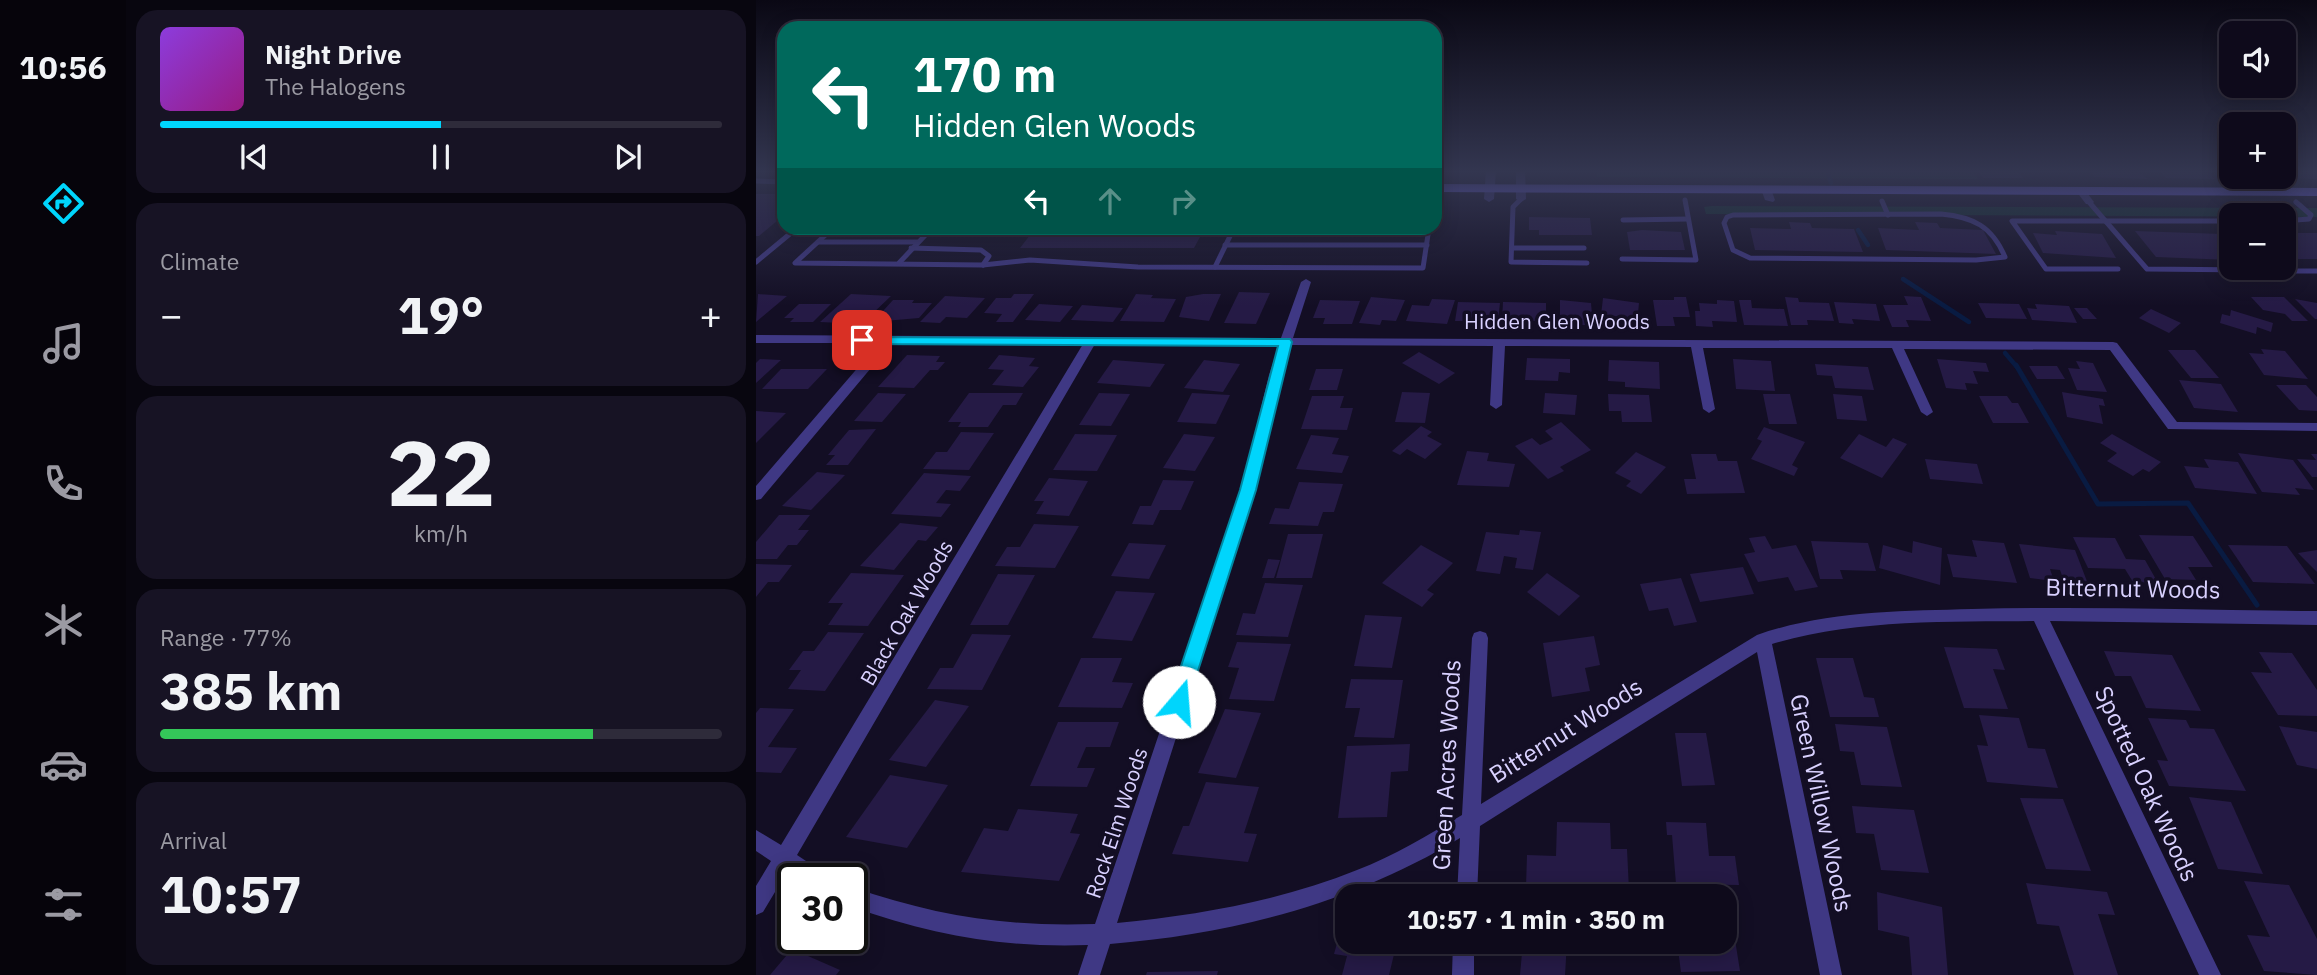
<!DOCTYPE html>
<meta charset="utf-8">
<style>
:root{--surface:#0e0a1b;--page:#171324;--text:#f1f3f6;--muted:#9b9aa3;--line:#2e2b3a;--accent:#00d5fc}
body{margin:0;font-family:"IBM Plex Sans",sans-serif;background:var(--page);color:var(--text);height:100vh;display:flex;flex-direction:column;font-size:26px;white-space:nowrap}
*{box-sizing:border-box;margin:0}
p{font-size:23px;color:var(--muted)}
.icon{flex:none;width:38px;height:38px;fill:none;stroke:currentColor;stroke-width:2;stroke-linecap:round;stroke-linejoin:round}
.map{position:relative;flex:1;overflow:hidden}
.panel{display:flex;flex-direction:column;gap:10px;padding:10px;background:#08060f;width:630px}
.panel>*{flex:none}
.hud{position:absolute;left:21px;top:21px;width:665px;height:214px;border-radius:21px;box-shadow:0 4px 18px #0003,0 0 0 2px var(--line);background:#00695c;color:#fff;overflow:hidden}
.fabs{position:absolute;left:1463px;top:21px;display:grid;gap:14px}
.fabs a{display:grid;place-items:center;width:77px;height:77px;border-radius:14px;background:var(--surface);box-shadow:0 4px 18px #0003,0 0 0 2px var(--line);font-size:35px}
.speed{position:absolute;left:21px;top:863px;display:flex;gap:14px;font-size:35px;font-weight:700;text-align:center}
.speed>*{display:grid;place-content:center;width:91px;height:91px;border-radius:50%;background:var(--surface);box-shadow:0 4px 18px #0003,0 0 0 2px var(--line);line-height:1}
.speed .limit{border:4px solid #111;border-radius:10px;background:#fff;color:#111}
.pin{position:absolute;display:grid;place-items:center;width:60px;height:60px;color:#fff;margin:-30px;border-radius:14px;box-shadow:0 4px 10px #0006}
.me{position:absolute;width:77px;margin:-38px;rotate:18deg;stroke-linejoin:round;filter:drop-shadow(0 0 5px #0008)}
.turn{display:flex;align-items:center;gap:24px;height:147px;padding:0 21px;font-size:32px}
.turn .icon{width:91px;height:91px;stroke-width:2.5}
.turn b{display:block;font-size:49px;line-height:60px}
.lanes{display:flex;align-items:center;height:66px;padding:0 21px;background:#0003;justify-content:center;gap:35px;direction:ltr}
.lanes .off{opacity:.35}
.big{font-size:52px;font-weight:800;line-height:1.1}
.panel .tile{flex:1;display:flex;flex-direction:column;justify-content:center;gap:10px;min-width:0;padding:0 24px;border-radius:21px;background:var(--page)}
.panel .dial{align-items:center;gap:0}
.dial b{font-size:91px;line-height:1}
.song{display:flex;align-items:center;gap:21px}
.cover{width:84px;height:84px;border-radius:10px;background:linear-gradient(135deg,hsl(270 70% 55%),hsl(310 70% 35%))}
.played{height:7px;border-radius:4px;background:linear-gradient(90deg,var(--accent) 50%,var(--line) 50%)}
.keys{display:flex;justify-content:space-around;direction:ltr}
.heat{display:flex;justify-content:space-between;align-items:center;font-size:38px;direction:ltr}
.charge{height:10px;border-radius:5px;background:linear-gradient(90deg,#34c759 77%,var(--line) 0)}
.trip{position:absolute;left:579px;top:884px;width:402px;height:70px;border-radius:21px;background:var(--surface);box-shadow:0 4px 18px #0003,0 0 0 2px var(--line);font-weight:800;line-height:70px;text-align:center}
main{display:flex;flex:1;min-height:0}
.tab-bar{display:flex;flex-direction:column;width:126px;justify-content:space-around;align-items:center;background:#06040b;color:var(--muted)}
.tab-bar .icon{width:49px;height:49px}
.tab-bar .current{color:var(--accent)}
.tab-bar b{font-size:32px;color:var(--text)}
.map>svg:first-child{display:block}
</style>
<main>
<nav class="tab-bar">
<b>10:56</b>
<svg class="icon current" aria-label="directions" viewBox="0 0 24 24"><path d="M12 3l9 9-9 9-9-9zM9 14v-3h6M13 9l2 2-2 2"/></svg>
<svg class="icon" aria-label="music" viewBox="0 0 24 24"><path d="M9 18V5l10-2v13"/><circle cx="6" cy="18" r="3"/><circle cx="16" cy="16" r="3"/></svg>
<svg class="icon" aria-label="phone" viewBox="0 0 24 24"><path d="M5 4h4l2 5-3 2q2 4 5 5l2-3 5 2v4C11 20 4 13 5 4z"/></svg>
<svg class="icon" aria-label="climate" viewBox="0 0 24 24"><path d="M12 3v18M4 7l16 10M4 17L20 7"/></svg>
<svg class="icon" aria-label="car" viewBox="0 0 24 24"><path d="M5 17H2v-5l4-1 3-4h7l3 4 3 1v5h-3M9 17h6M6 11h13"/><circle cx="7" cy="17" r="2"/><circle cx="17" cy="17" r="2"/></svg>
<svg class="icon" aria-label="filters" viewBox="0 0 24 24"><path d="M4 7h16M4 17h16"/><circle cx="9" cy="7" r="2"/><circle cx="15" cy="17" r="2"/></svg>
</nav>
<section class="panel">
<div class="tile">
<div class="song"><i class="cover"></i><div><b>Night Drive</b><p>The Halogens</p></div></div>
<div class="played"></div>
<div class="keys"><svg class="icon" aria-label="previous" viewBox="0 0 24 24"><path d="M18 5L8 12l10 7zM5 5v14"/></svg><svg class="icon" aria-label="pause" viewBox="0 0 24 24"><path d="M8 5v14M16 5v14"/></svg><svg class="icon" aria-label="next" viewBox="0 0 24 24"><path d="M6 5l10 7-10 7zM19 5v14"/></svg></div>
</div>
<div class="tile"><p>Climate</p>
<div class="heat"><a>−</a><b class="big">19°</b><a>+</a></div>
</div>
<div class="tile dial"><b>22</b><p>km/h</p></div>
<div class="tile"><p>Range · 77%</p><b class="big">385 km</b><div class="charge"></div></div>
<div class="tile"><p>Arrival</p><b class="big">10:57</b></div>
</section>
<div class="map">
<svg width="1561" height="975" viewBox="0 0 1561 975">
<rect width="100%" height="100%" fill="#130e24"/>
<g fill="#112e2e">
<path d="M840 170H1216L1222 179 841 177Z"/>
<path d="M955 206 1561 208V217L950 214 948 207Z"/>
</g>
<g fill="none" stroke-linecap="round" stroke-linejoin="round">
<g stroke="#091b42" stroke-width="4.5">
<path d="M1071 170 1075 183"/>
<path d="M1102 230 1112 245"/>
<path d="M1147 279 1213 322"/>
<path d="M1249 353 1261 367"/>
</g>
<path stroke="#091b42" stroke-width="5" d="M1260 365 1342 504 1432 503 1501 605"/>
</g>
<g fill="#251a45">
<path d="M1222 170H1261L1267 178H1227Z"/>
<path d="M1344 170H1379L1392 179 1338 177 1334 171 1345 172Z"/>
<path d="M1402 170H1440L1452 173 1459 179 1410 178Z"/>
<path d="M1528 170H1561V179L1528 178Z"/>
<path d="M0 194H28V215L3 236H0Z"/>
<path d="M773 217 834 218 836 235H783V230H773Z"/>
<path d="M1033 222 1054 223 1056 228 1098 229 1107 252 999 250 994 228 1035 229Z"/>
<path d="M1159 222 1181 223 1184 228 1227 230 1240 254 1130 250 1122 228 1163 230Z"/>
<path d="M202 228H449L438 248H264L274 235H196Z"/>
<path d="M886 230 925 232 929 250H874L871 232Z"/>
<path d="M1299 231 1346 234 1360 258 1287 253 1277 233 1301 235Z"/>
<path d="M1379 231 1466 234 1475 244V260L1400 257Z"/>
<rect x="1528" y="233" width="33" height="26"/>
<path d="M483 292 514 293 500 324 468 323Z"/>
<path d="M2 294 31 296 0 322Z"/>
<path d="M95 294 135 296 114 316 92 315 85 323 64 322Z"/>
<path d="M258 294H278L257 322H240L246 314 228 313 240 298H255Z"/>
<path d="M380 294 397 295 395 298 420 299 408 322 364 321Z"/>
<path d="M447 294H465L453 321 423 317 430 297Z"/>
<path d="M189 296 229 298 211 318 190 317 184 323 164 322Z"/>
<path d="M1148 296 1165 297 1175 321 1150 320 1153 327H1136L1127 305H1152Z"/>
<path d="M615 297 649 300 640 321 626 320 624 325 603 323Z"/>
<path d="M918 297H930L934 317H917L919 326H901L897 300H918Z"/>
<path d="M1029 297 1042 298 1043 302 1073 303 1078 321 1051 320 1052 325H1035Z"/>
<path d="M1495 297H1528L1552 321H1536L1529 314 1507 310Z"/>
<path d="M847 298 883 303 881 324 867 323 868 317 845 315Z"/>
<path d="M676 299 699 300 691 324 650 321 656 305 673 306Z"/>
<path d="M1539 299 1561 303V319H1559Z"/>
<path d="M137 300H158L156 303H176L163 318 117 322Z"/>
<path d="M564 300 604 301 596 324H567L569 318H557Z"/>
<path d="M804 300 835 303 837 325H817V317H804Z"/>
<path d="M961 300 978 301 981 322 956 321 957 327 940 326 939 311H944L943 303 961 304Z"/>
<path d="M983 300H995L996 308 1028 309 1032 326 988 325Z"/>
<path d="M702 302 744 303 742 321H699Z"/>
<path d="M747 302 790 303V321H746Z"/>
<path d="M1078 302 1120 304 1124 321 1096 319 1098 324 1083 323Z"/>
<path d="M1222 303 1263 304 1271 319 1230 318Z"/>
<path d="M43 304H75L57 322H34L38 318H28Z"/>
<path d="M283 304 317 306 304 322 269 320Z"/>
<path d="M1279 304 1313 306 1321 323 1276 320 1271 308 1281 309Z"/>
<path d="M326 305 367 308 357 322 315 320Z"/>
<path d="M1318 308H1331L1341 319H1327Z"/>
<path d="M1395 309 1425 323 1413 333 1383 318Z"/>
<path d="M1475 310 1517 323 1515 332 1501 327 1500 334 1464 323 1466 314 1474 316Z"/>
<path d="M1505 349 1529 351 1552 379 1508 375 1493 353 1508 354Z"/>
<path d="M1412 350H1439L1463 378H1435Z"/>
<path d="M663 352 699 373 683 384 646 363Z"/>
<path d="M151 355 184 356 180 362H189L182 370H174L158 388 122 387Z"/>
<path d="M243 355 279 358 273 366 283 367 267 387 236 385 248 370 232 369Z"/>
<path d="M771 358 814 359V373L803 372 802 381 769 380Z"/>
<path d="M4 359 25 360 0 383V363Z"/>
<path d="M977 359 1015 361 1019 391 980 389Z"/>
<path d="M1181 359 1230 363 1233 372 1217 371 1222 384 1209 383 1211 390 1190 388Z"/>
<path d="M357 360 409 364 394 387 341 383Z"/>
<path d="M448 360 484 364 467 392 428 388Z"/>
<path d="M853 360 903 362 904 389 869 387V382L852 381Z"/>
<path d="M1320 361 1337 363 1351 392 1321 390 1312 368 1324 369Z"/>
<path d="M1059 364 1112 367 1118 390 1079 388 1076 376 1061 375Z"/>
<path d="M1273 366H1301L1309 379H1281Z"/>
<path d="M25 369H71L52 389H6Z"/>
<path d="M560 369H587L581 390H553Z"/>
<path d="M1423 380 1465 384 1482 412 1438 408Z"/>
<path d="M1520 385H1550L1561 397V411L1543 410Z"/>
<path d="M646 392 674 393 669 423 639 422Z"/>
<path d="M1306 392 1347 399 1349 406 1343 405 1347 424 1311 417Z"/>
<path d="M122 393 150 394 126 422 98 421Z"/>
<path d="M213 393H267L260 405H247L232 427H202L205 422H192Z"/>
<path d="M343 393 374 394 355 426 323 425Z"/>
<path d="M436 393 474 395 460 424 421 422Z"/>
<path d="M789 393 821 395 819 415 787 413Z"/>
<path d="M852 394 893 395 896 422H866L865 411H853Z"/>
<path d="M1007 394H1034L1041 424H1013Z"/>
<path d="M1077 394 1106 396 1111 421 1081 419Z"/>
<path d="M556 396H588L584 408H597L591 430 545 429Z"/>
<path d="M1223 396H1251L1256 403H1262L1273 423H1237Z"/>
<path d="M0 411 30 413 0 443Z"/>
<path d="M805 422 835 450 804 467 808 471 792 479 759 446 776 438 784 445 797 439 789 431Z"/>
<path d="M665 426 676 432 671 436 686 444 669 459 651 449 644 455 636 451Z"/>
<path d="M1008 427 1049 442 1036 465 1042 468 1038 476 995 459 1006 441 1001 439Z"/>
<path d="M120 429 92 465H70L79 455H72L93 430Z"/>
<path d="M205 432 238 433 213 470 167 469 180 452H191Z"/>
<path d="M319 434 361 435 341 471 297 470Z"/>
<path d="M428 434 459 437 439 471 407 468Z"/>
<path d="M1103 434 1130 447 1137 438 1151 444 1126 478 1084 458Z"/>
<path d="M1356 434 1405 462 1393 472 1387 469 1377 476 1351 461 1361 453 1344 443Z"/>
<path d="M555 435 583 438 576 454 593 456 586 473 540 469Z"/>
<path d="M711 451 733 453 731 461 759 464 753 487 701 485Z"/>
<path d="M880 452 910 467 885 494 870 486 875 481 859 473Z"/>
<path d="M1482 453 1537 460 1558 490 1539 488 1544 495 1506 492Z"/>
<path d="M935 454H960L962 461H981L989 493 931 494 928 479H940Z"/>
<path d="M1555 454H1561V477H1556L1541 459 1560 460Z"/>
<path d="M1169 459 1221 464 1227 484 1174 479Z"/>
<path d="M1448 459 1482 462 1501 494 1439 488 1428 466 1453 468Z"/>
<path d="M61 472 89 475 55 510 26 506Z"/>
<path d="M168 473 215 476 204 491 190 490 180 503 195 504 185 517 135 514Z"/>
<path d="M293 478 332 481 313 516 280 514 288 501H278Z"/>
<path d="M407 480 438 481 425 510H404L397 525 376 524 384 506H395Z"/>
<path d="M543 482 587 484 578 512H567L562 526 513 524 519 508 533 509Z"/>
<path d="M23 515H54L42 530H53L41 545H32L21 559H0V542Z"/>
<path d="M144 523 182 527 170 541 162 540 138 570 104 566Z"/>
<path d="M278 524 323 526 299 568 239 566 251 547H264Z"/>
<path d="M764 530 785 532 777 570 759 568 761 558 748 556 744 574 720 571 730 532 763 535Z"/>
<path d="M532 534H567L556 578H520Z"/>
<path d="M1383 535 1437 536 1457 567H1432L1440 580 1409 579Z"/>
<path d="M1009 536 1016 549 1040 545 1062 587 1039 591 1032 577 1002 582 988 554 999 552 993 538Z"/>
<path d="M1317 537 1359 538 1370 559 1389 560 1402 583 1377 582 1369 569 1332 568Z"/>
<path d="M1216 540 1248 543 1261 583 1197 577 1191 554 1221 557Z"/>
<path d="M1055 541 1112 543 1120 571 1084 570 1087 579H1064Z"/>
<path d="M1157 541 1186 548 1184 585 1123 568 1127 545 1156 553Z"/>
<path d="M373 543 410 545 393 579 355 576Z"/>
<path d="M1263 544 1319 550 1332 584 1308 581 1304 570 1294 569 1298 581 1274 578Z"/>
<path d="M665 545 697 563 671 590 678 594 666 607 626 583Z"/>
<path d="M1472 545 1531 546 1559 584 1497 582Z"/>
<path d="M1561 550V572L1542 553Z"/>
<path d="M512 559 524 560 518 578H506Z"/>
<path d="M0 564 36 565 23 582H12L0 597Z"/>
<path d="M987 567 998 594 944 602 934 574Z"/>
<path d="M95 573 148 575 112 626 72 625 87 603H72Z"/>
<path d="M791 573 824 596 803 616 771 592Z"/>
<path d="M242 574 279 575 252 625H214Z"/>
<path d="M925 578 941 622 918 626 912 608 893 611 884 584Z"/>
<path d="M509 583 547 585 532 637 480 635 487 613 499 614Z"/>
<path d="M360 591 399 593 376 641 336 638Z"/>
<path d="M609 615 646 617 636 668 598 666Z"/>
<path d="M72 632 108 633 69 691 32 689 45 670H33L47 651H58Z"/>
<path d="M216 634 255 635 226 690 171 689 184 668H197Z"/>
<path d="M838 636 844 665 829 668 834 691 796 697 787 643Z"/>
<path d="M481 642 535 644 518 701 473 699 483 668 472 667Z"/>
<path d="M1188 647 1241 649 1249 670 1237 669 1252 709 1208 708Z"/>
<path d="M1348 651 1416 655 1445 711 1390 708 1375 676H1359Z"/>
<path d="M1503 652 1536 653 1561 690V716L1522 715 1495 672 1516 673Z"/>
<path d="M325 658H366L356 682 377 683 366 708 302 707Z"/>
<path d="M1060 658H1097L1108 697 1118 698 1123 717H1074Z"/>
<path d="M595 679 647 680 638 738 598 737 604 708H589Z"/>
<path d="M179 700 213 706 170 767 133 760Z"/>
<path d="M4 708 38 709 12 747 41 748 25 773 0 772V713Z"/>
<path d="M469 709 505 713 480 778 442 773Z"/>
<path d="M1223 715 1263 718 1272 748 1289 749 1302 788 1231 782 1221 745 1232 746Z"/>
<path d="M1392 718 1430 720 1434 728 1458 729 1490 791 1413 786 1401 760 1412 761Z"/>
<path d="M302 722H363L354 747H330L321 768H339L331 787 274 786Z"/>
<path d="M1079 724 1131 727 1146 787 1105 785 1098 752 1084 751Z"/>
<path d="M1523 726 1561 732V769L1541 765Z"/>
<path d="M919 733H950L959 785 926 786Z"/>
<path d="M654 744 652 771 635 772 631 817 582 818 591 746Z"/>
<path d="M134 775 192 785 151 848 90 837Z"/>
<path d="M450 782 503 787 488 833 501 834 492 862 416 854 427 826H433Z"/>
<path d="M1433 797 1475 802 1507 874 1462 869Z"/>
<path d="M1264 798 1307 799 1335 871 1290 869Z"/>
<path d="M1096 806 1158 810 1173 873 1125 870 1118 834 1100 833Z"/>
<path d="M262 809 322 814 314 833 324 834 303 881 205 872 228 828 252 831Z"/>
<path d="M801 822 854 823 855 849H871L873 890 770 887 771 855 800 856Z"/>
<path d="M910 822 950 823 953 856H979L983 885 920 884 916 835H911Z"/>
<path d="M1488 881 1533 885 1561 939V975L1508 971 1491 935 1514 937Z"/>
<path d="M1270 883 1351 892 1359 915 1342 914 1362 975H1318L1303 926 1281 924Z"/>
<path d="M1121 892 1186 907 1192 975H1156L1153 937 1122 930Z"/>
<path d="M970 902H973L984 971 925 972 921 942H970Z"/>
<path d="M585 929 592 930V942H641L633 975H586L591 956 578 954Z"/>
<path d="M767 942H811L809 975H764Z"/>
<path d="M36 949 84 970 80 975H14Z"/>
<path d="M462 971 461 975H390L391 972Z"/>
</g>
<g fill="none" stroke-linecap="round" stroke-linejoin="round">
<g stroke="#3f3884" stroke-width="5">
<path d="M0 181 28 182"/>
<path d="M765 199 757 207 755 262 831 263"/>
<path d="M1126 201 1132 215"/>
<path d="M1333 202 1391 269 1496 270"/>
<path d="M1185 214C1217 217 1236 226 1249 257L1220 260 994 258 977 250 968 223 971 217 977 215Z"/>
<path d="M867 220 932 219"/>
<path d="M1528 221 1553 219 1555 215 1540 202"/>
<path d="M1465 222 1475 231"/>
<path d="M77 228 39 263 227 265 274 260 382 267 667 268 673 228"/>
<path d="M62 242H161"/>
<path d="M469 245H671"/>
<path d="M155 248 225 250 233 256 227 265"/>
<path d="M756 248H828"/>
<path d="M866 259 940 260 929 200"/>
<path d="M0 262 41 228"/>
<path d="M143 263 176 228"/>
<path d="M459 267 478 228"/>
<path d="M1517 268 1521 271H1561"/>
<path d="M1362 269H1290L1256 221H1475"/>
</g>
<g fill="#3f3884" fill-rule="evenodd">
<path d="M730 170H740L738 199 733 202 728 199Z"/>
<path d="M760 170H769L770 199 765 202 760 199Z"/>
<path d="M1010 186 1015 189 1019 200 1017 202 1009 200 1005 189Z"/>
<path d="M1322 189H1328L1338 202 1336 204H1330L1320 191Z"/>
<path d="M550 279 555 282 537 338 1357 342 1361 343 1421 422 1561 423V431L1412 429 1354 350 1148 349 1177 412 1171 416 1165 412 1136 348H947L959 409 953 413 947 409 935 347 749 346 746 405 740 409 734 405 737 346 535 345 525 375 499 490 361 923C443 915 524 901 601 870 638 856 672 835 706 815L716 638 718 633 724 631 730 633 732 638 725 804 1001 635C1069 611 1145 611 1216 609 1331 606 1446 610 1561 611V625L1294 621 1465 975H1443L1278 621C1191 622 1100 619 1016 644L1086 975H1064L1001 652 724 826 721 896H701L704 838C597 903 478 934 354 944L344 975H322L332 945C248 948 176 935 96 907V887C180 916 250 927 339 924L485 490 513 375 523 345 339 344 41 855 65 871 68 878H41L31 872 7 912 0 915V886L15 861 0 851V830L25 845 327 344 136 343 5 499 0 500V486L123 343H0V335L525 338 545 282Z"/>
<path d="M697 942H718V975H696Z"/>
</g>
<path fill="#7468ff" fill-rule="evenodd" d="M679 184 1561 188V196L679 192Z"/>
</g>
<linearGradient id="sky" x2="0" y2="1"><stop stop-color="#0a0814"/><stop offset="0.56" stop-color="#333650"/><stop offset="1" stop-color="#333650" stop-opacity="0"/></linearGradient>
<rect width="1561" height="306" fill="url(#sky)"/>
<path fill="#00d5fc" stroke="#008aa4" stroke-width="2" d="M101 337 534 339 536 342 500 490 430 708 423 711 416 708 413 702 484 490 522 346 106 344 99 340Z"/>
<g text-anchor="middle" stroke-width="7" stroke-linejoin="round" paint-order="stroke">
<g font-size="21" fill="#d9d1ff" stroke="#130e24">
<text x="801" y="329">Hidden Glen Woods</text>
<text transform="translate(151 613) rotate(-60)" y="7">Black Oak Woods</text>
<text transform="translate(361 823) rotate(-72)" y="7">Rock Elm Woods</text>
</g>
<g font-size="24" fill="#d9d1ff" stroke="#130e24">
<text transform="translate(1377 589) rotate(1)" y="8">Bitternut Woods</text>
<text transform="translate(810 731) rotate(-32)" y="8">Bitternut Woods</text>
<text transform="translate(691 765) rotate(-87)" y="8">Green Acres Woods</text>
<text transform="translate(1390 784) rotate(65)" y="8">Spotted Oak Woods</text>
<text transform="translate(1065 803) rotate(78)" y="8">Green Willow Woods</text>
</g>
</g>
</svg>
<div class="fabs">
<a><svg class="icon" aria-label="sound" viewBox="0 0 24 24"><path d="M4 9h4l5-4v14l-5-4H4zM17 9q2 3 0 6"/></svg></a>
<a>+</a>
<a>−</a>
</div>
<div class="speed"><div class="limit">30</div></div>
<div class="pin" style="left:106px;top:340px;background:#d93025"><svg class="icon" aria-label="arrive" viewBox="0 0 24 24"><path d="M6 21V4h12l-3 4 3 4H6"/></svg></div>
<svg class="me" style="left:423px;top:702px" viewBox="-20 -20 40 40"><circle r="19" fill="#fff"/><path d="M0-13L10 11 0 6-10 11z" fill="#00d5fc"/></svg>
<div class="trip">10:57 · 1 min · 350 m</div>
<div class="hud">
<div class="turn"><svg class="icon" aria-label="left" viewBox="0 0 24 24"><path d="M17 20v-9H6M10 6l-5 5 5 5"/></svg><div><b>170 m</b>Hidden Glen Woods</div></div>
<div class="lanes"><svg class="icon" aria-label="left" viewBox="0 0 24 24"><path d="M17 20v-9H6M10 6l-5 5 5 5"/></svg><svg class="icon off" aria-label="ahead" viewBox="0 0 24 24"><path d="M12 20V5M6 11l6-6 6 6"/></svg><svg class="icon off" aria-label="right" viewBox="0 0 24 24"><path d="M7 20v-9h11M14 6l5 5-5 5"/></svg></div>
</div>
</div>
</main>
